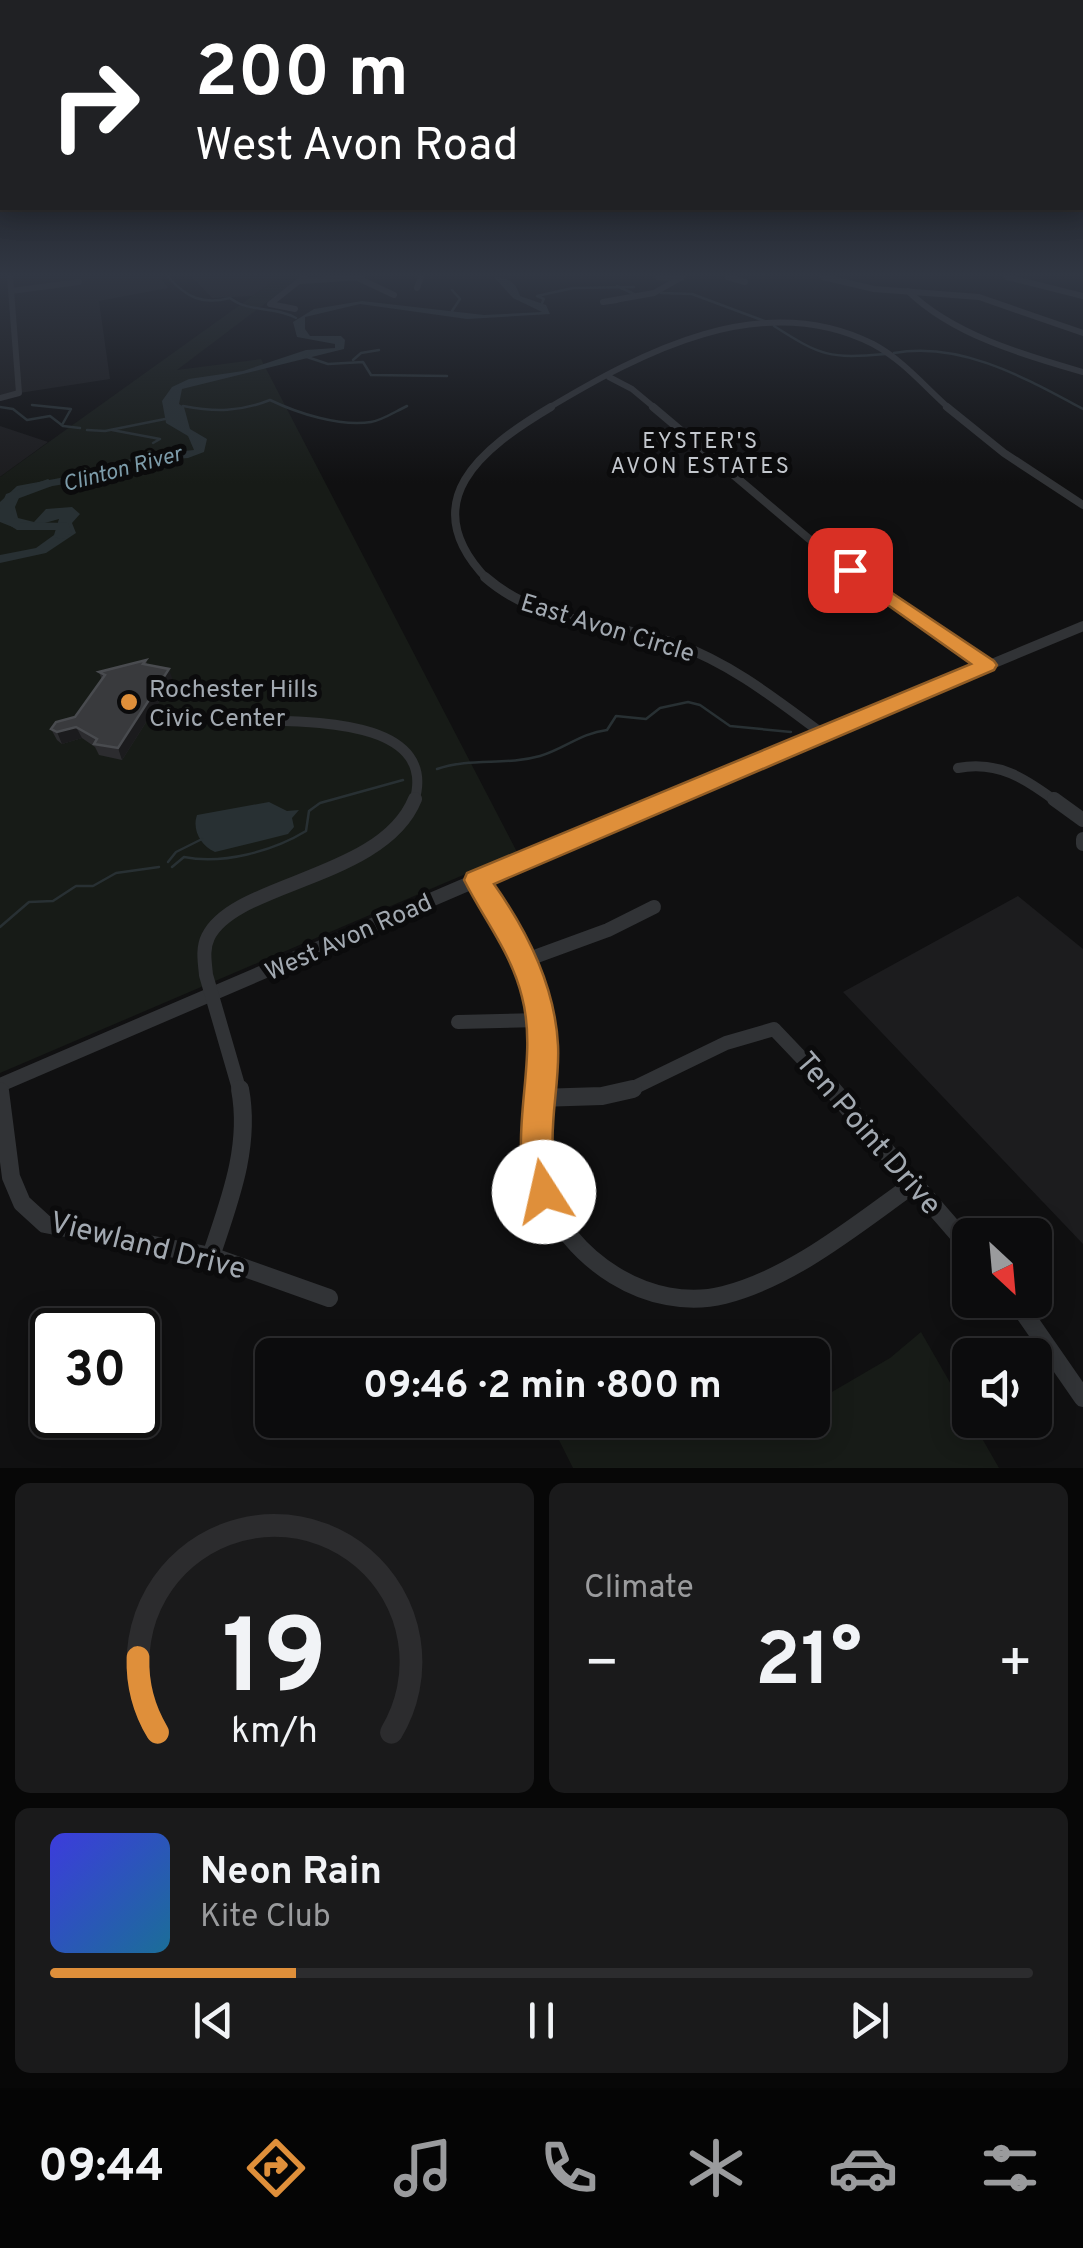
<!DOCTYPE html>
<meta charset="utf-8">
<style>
:root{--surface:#0c0c0d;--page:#1a1a1b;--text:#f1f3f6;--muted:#9a9b9d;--line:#2c2c2e;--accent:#df8f3a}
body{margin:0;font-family:Overpass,sans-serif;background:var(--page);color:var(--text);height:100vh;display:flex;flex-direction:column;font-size:38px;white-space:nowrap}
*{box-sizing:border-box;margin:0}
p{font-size:32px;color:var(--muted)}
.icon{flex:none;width:55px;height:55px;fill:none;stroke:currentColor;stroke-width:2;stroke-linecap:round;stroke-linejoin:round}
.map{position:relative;height:1468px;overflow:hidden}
.details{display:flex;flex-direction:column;gap:15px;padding:15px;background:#070707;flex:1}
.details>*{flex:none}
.top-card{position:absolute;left:0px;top:0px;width:1085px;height:210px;box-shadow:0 5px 25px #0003,0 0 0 2px var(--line);background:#202124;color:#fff;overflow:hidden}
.needle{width:65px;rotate:154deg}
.controls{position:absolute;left:952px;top:1218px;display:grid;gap:20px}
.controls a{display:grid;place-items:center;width:100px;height:100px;border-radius:15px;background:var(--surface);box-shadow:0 5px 25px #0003,0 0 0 2px var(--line);font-size:50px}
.speed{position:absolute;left:30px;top:1308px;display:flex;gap:20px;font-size:50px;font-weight:700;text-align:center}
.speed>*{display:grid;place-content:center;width:130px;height:130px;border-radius:50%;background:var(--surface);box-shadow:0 5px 25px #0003,0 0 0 2px var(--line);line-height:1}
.speed .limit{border:5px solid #111;border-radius:15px;background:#fff;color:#111}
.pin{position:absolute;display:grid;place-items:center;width:85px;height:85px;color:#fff;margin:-42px;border-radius:20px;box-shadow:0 5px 15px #0006}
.me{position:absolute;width:110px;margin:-55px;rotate:350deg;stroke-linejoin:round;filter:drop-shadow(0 0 8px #0008)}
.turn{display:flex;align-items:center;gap:35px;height:210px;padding:0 30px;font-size:45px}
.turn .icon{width:130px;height:130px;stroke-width:2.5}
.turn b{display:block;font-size:70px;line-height:85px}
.big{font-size:75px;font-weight:700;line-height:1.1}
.details .widget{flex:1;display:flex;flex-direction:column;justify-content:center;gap:15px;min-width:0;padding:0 35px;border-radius:15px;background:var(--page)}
.details .dial{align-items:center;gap:0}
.dial svg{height:260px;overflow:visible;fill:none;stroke:var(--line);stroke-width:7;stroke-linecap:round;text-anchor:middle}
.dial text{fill:var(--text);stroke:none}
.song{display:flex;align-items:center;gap:30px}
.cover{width:120px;height:120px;border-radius:15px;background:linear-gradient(135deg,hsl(240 70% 55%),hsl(200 70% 35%))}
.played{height:10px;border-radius:5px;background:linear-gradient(90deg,var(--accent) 25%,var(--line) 25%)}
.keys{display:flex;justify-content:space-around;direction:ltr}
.heat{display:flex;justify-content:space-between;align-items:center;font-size:55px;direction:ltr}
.details .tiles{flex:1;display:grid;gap:15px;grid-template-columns:1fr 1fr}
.widget:last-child{grid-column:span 2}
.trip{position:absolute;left:255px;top:1338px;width:575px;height:100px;border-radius:15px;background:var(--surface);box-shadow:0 5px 25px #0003,0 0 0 2px var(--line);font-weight:700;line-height:100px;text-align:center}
.dock{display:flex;height:160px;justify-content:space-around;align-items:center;background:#050505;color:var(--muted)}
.dock .icon{width:70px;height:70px}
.dock .selected{color:var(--accent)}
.dock b{font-size:45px;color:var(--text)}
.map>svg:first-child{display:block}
</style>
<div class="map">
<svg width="1083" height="1468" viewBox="0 0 1083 1468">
<rect width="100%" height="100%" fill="#101011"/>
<g fill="#1c1c1e">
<path d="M0 277H160L168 288 99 301 110 379 0 396Z"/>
<path d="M192 277H279L253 296 212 298Z"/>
<path d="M0 426 48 442 0 477Z"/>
<path d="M1018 896 1083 949V1244L843 992Z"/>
</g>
<g fill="#171b17">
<path d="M279 277H300L177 370 261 359 517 852 0 1073V477Z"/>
<path d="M921 1332 999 1468H573L550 1422 605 1426 607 1420H623L622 1427 715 1434 772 1420H812L813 1403 890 1358Z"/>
</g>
<g fill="#283033">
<path d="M494 277C508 277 516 282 520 296L546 305 550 314 467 319 360 304 305 317V329L310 336H341L345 340 344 349 182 389 179 404 184 407 190 429 207 439 204 452 188 458 147 461 71 483 22 491 15 507 18 518 34 522 46 509 72 507 80 514 72 523 76 533 46 553 0 563V555L36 548 54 535 59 519 20 530 0 522V502L17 486 76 475 145 455 194 450 188 436 166 423 162 401 172 387 189 379 243 371 306 350 335 348V344L297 337 293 322 314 309 362 301 484 315 542 312 513 298Z"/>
<path d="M269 802 287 811 299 810 292 818 294 827 288 834 215 852C200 845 192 829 197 815Z"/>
</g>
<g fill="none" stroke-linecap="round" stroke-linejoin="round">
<g stroke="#283033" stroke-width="2.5">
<path d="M168 277C187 298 203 305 230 298 249 313 275 306 296 318"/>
<path d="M617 286 634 294"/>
<path d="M452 290 460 299 452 311"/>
<path d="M661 293 692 294 767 322"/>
<path d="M542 303 544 299 537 296 573 288 634 287"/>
<path d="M774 326C821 356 829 359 886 354"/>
<path d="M894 353C961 341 1025 378 1083 409"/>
<path d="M304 356 328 364 363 362 371 375 447 376"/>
<path d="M353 360 361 353 379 350"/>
<path d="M32 405 71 409 62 425"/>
<path d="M183 406C215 412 240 412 270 400 297 413 340 427 371 422 383 420 396 411 407 406"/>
<path d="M0 407 13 409 27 420 50 416 63 426 80 428"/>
<path d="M87 430 105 431 165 419"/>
<path d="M112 430 160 439 153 443"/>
<path d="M437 769C471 757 505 766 540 756 564 749 581 733 607 730L616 716 646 719 660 708 688 702 700 705 730 726 791 732"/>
<path d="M168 862 176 852 202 839"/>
<path d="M172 867 184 857C223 865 273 851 306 831L309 811 320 803 403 780"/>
<path d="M0 927 29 902 53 901 76 886H93L116 873 159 867"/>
</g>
<path fill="#283033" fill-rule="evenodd" d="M48 479 54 483 52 486 17 499 11 515 20 522 68 523 72 533 61 540 54 536 57 530H17L0 519V509L6 494Z"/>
<g stroke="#313336" stroke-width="6">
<path d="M658 277 681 278"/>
<path d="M728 277 745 282"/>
<path d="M823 277 874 289 979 297 1083 333"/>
<path d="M1007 277 1083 296"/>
<path d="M360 279 394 295"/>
<path d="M300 281 362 277"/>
<path d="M417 288 421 277"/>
<path d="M11 291 79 282"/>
<path d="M908 291C953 335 1024 355 1083 372"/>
<path d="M617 300 603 302 654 293 682 277"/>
<path d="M295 309 270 304 304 277"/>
<path d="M609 377 632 389 656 409"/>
<path d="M0 398 19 393 10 277"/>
<path d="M547 409C642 352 762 288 873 344 903 360 925 387 950 409"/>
</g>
<g stroke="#313336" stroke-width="8">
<path d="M653 407 808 538 867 580"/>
<path d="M947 407 1004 453 1083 505"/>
<path d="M488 580C412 502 482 448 551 407"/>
</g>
<g stroke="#313336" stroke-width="10">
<path d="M485 577C541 626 612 621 679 645 732 664 778 701 823 734"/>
<path d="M863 577 987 665"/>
<path d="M256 720C306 722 440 718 414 802"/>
<path d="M958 768C998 760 1026 779 1057 802"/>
<path d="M660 802 1083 626"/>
</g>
<g stroke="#313336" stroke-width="14">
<path d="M1054 799 1083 820"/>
<path d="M1083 839V844"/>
<path d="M477 880C522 947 550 1010 539 1092"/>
<path d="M526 960 608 930 654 907"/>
<path d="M458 1022 540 1020"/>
<path d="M0 1085 666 799"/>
<path d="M240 1092 206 975C205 963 202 949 208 937 234 882 383 879 415 799"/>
<path d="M625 1092 726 1043 774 1029 834 1092"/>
</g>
<g stroke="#313336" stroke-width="18">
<path d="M539 1089C535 1122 533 1155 543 1188 566 1259 650 1314 724 1295 794 1277 857 1224 915 1183"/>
<path d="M832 1089 970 1248"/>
<path d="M0 1091 11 1177 22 1203 45 1224 211 1256 329 1298"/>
<path d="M538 1098 602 1096 633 1089"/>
<path d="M211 1256C229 1202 251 1147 240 1089"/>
<path d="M1015 1300 1083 1398"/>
</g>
</g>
<path fill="#2c2c2f" d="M146 660 147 665 173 680 122 760 99 755 95 747 82 738 62 744 57 740 51 729 75 717 102 680 99 672Z"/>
<g fill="#1b1b1d">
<path d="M169 669 173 680 122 760 118 748Z"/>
<path d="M76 727 82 738 62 744 57 732Z"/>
</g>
<path fill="#393a3d" stroke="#494b4f" stroke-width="2.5" d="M146 660 143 664 169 669 118 748 94 744 97 739 76 727 57 732 51 729 56 722 75 717 105 675 99 672Z"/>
<linearGradient id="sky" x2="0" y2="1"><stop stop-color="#090909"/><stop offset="0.57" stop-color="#313743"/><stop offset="1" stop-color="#313743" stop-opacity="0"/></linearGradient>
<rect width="1083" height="483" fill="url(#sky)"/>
<path fill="#df8f3a" stroke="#915d26" stroke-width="2.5" d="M850 565 994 661 997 665 994 670 494 884C528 932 555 986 558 1045 560 1081 550 1117 553 1153 554 1172 565 1185 557 1204L544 1209 532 1204C504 1137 540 1066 522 997 511 952 484 920 464 880L467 873 971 664 844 574V566Z"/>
<circle fill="#df8f3a" stroke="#0b0b0c" stroke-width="4" cx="129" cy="702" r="10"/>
<g text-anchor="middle" stroke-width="10" stroke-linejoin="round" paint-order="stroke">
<g font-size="22" letter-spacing="2.5" fill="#c3c7cd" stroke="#0b0b0c">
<text x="701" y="448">EYSTER'S<tspan x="701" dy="25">AVON ESTATES</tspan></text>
</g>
<g font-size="22" font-style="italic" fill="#7c9ba9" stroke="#0b0b0c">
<text transform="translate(122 468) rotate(-15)" y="8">Clinton River</text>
</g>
<g font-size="25" fill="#a2a9b1" stroke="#0b0b0c">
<text transform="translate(608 627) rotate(17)" y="9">East Avon Circle</text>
<text transform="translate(348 936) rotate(-24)" y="9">West Avon Road</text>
</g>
<g font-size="25" fill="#a2a9b1" stroke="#0b0b0c" text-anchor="start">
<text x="149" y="697">Rochester Hills<tspan x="149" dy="29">Civic Center</tspan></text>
</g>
<g font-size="30" fill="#a2a9b1" stroke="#0b0b0c">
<text transform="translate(869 1133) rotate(49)" y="10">Ten Point Drive</text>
<text transform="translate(148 1245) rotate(14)" y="10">Viewland Drive</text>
</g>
</g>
</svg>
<div class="controls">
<a><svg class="needle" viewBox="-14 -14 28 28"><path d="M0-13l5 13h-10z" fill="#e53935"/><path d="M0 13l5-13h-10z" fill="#9a9b9d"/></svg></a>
<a><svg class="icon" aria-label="sound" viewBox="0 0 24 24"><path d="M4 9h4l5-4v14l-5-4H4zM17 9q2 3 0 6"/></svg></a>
</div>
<div class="speed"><div class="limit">30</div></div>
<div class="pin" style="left:850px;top:570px;background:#d93025"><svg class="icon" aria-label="arrive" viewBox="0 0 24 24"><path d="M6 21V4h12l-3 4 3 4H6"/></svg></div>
<svg class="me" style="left:544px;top:1192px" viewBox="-20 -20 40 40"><circle r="19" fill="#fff"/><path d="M0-13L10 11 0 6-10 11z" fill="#df8f3a"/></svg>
<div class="trip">09:46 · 2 min · 800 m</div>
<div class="top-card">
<div class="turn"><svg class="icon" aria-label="right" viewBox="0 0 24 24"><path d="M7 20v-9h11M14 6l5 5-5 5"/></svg><div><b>200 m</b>West Avon Road</div></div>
</div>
</div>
<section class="details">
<div class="tiles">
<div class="widget dial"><svg viewBox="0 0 100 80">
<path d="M14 69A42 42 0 1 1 86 69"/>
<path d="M14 69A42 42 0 0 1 8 46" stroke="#df8f3a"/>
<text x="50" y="56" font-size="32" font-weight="700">19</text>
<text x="50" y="72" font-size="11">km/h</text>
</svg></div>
<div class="widget"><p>Climate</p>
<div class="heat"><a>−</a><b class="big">21°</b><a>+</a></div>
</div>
<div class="widget">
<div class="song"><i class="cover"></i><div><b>Neon Rain</b><p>Kite Club</p></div></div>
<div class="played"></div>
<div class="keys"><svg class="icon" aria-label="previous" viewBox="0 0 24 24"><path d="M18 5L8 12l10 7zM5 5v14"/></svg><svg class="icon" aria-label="pause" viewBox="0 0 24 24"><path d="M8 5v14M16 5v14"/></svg><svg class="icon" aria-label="next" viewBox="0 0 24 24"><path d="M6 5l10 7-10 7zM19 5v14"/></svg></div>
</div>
</div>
</section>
<nav class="dock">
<b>09:44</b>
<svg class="icon selected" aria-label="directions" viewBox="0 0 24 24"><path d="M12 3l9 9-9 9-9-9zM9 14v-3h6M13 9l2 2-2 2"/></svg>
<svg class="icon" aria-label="music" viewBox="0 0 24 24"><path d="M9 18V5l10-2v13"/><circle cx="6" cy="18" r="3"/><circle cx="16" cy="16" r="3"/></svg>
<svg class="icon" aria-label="phone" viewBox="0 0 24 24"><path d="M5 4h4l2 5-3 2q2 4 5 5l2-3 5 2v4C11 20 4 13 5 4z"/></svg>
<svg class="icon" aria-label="climate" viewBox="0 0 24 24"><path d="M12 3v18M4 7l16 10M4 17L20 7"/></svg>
<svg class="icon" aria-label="car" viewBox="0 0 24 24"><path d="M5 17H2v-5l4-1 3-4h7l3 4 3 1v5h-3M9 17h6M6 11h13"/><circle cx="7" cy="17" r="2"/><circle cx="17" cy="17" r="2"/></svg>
<svg class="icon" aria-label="filters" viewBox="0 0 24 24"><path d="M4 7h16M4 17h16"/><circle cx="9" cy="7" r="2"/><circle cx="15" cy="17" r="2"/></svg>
</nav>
